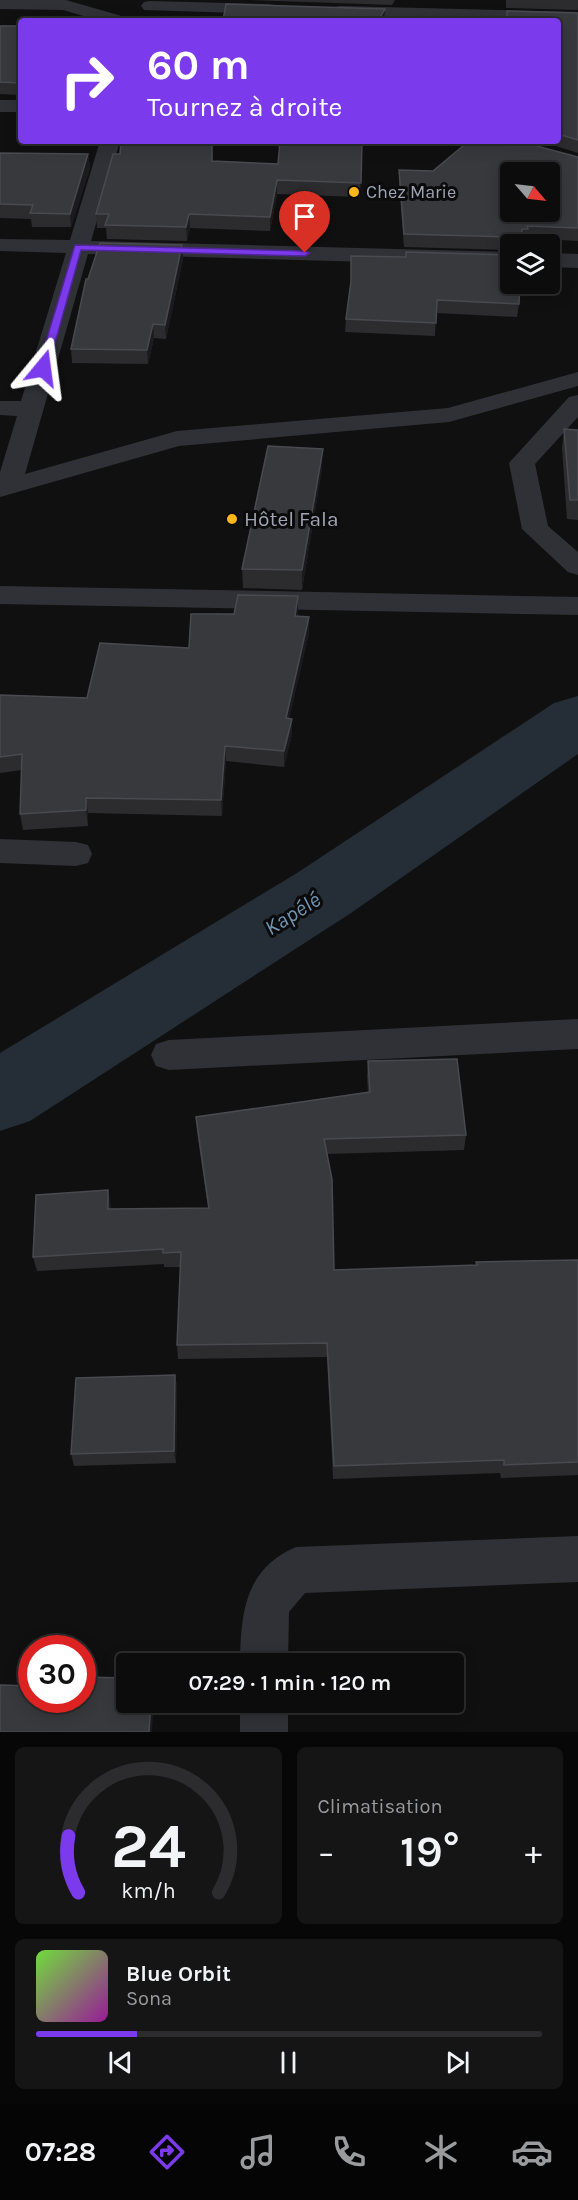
<!DOCTYPE html>
<html lang="fr">
<meta charset="utf-8">
<style>
:root{--surface:#0c0c0d;--page:#151516;--text:#f1f3f6;--muted:#9a9b9d;--line:#2c2c2e;--accent:#7c3aed}
body{margin:0;font-family:Karla,sans-serif;background:var(--page);color:var(--text);height:100vh;display:flex;flex-direction:column;font-size:22px;white-space:nowrap}
*{box-sizing:border-box;margin:0}
p{font-size:20px;color:var(--muted)}
.icon{flex:none;width:33px;height:33px;fill:none;stroke:currentColor;stroke-width:2;stroke-linecap:round;stroke-linejoin:round}
.map{position:relative;height:1732px;overflow:hidden}
.panel{display:flex;flex-direction:column;gap:15px;padding:15px;background:#070707;flex:1}
.panel>*{flex:none}
.hud{position:absolute;left:18px;top:18px;width:543px;height:126px;border-radius:6px;box-shadow:0 3px 15px #0003,0 0 0 2px var(--line);background:#7c3aed;color:#fff;overflow:hidden}
.needle{width:39px;rotate:118deg}
.controls{position:absolute;left:500px;top:162px;display:grid;gap:12px}
.controls a{display:grid;place-items:center;width:60px;height:60px;border-radius:6px;background:var(--surface);box-shadow:0 3px 15px #0003,0 0 0 2px var(--line);font-size:30px}
.speed{position:absolute;left:18px;top:1635px;display:flex;gap:12px;font-size:30px;font-weight:700;text-align:center}
.speed>*{display:grid;place-content:center;width:78px;height:78px;border-radius:50%;background:var(--surface);box-shadow:0 3px 15px #0003,0 0 0 2px var(--line);line-height:1}
.speed .limit{border:9px solid #d22;background:#fff;color:#111}
.pin{position:absolute;display:grid;place-items:center;width:51px;height:51px;color:#fff;margin:-62px -26px;border-radius:50% 50% 50% 0;rotate:-45deg;box-shadow:0 0 6px #0007}
.pin .icon{rotate:45deg}
.me{position:absolute;width:66px;margin:-33px;rotate:16deg;stroke-linejoin:round;filter:drop-shadow(0 0 4px #0008)}
.turn{display:flex;align-items:center;gap:21px;height:126px;padding:0 30px;font-size:27px}
.turn .icon{width:78px;height:78px;stroke-width:2.5}
.turn b{display:block;font-size:42px;line-height:51px}
.big{font-size:45px;font-weight:600;line-height:1.1}
.panel .widget{flex:1;display:flex;flex-direction:column;justify-content:center;gap:9px;min-width:0;padding:0 21px;border-radius:9px;background:var(--page)}
.panel .dial{align-items:center;gap:0}
.dial svg{height:156px;overflow:visible;fill:none;stroke:var(--line);stroke-width:7;stroke-linecap:round;text-anchor:middle}
.dial text{fill:var(--text);stroke:none}
.song{display:flex;align-items:center;gap:18px}
.cover{width:72px;height:72px;border-radius:9px;background:linear-gradient(135deg,hsl(100 70% 55%),hsl(300 70% 35%))}
.played{height:6px;border-radius:3px;background:linear-gradient(90deg,var(--accent) 20%,var(--line) 20%)}
.keys{display:flex;justify-content:space-around;direction:ltr}
.heat{display:flex;justify-content:space-between;align-items:center;font-size:33px;direction:ltr}
.panel .tiles{flex:1;display:grid;gap:15px;grid-template-columns:1fr 1fr}
.widget:last-child{grid-column:span 2}
.trip{position:absolute;left:116px;top:1653px;width:348px;height:60px;border-radius:6px;background:var(--surface);box-shadow:0 3px 15px #0003,0 0 0 2px var(--line);font-weight:600;line-height:60px;text-align:center}
.tabs{display:flex;height:96px;justify-content:space-around;align-items:center;background:#050505;color:var(--muted)}
.tabs .icon{width:42px;height:42px}
.tabs .selected{color:var(--accent)}
.tabs b{font-size:27px;color:var(--text)}
.map>svg:first-child{display:block}
</style>
<div class="map">
<svg width="578" height="1732" viewBox="0 0 578 1732">
<rect width="100%" height="100%" fill="#101011"/>
<g fill="none" stroke-linecap="round" stroke-linejoin="round">
<path fill="#252e36" fill-rule="evenodd" d="M578 696V754L351 913 30 1121 0 1131V1053L297 873 554 703Z"/>
<g fill="#303137" fill-rule="evenodd">
<path d="M0 0H66L125 17 128 21H100L63 10 0 9Z"/>
<path d="M150 1 268 4 274 5 277 9 274 13 268 14 144 10 141 6 144 2Z"/>
<path d="M341 6 578 12V22L335 15 332 11 335 7Z"/>
<rect x="0" y="100" width="21" height="12"/>
<path d="M100 141H120L91 241 510 252V266L88 254 25 474 177 431 448 408 578 372V386L449 422 179 446 0 497V472L17 416 0 415V401H21L66 253 0 251V239L70 240Z"/>
<path d="M549 253 578 254V268L549 267Z"/>
<path d="M578 395V417L535 464 548 526 578 552V575L568 572 522 529 509 463 569 397Z"/>
<path d="M0 586 578 597V615L0 604Z"/>
<path d="M0 839 76 842 88 845 92 854 88 863 76 866 0 863Z"/>
<path d="M578 1019V1049L169 1070 156 1066 151 1055 156 1044 169 1040Z"/>
<path d="M578 1536V1582L305 1593 289 1612 288 1664H240C241 1614 244 1569 296 1547Z"/>
<rect x="240" y="1702" width="48" height="30"/>
</g>
</g>
<g fill="#2c2c2f">
<path d="M250 0H395L392 5Z"/>
<path d="M506 0H578V10L506 8Z"/>
<path d="M385 9 384 19 383 21H223V20Z"/>
<path d="M507 11 578 13V153L540 141H558V21H506Z"/>
<path d="M0 26H21V95L0 94Z"/>
<path d="M362 141 360 197 277 194 270 231 190 228 187 241 107 239 106 228H97L96 214 212 161 278 164Z"/>
<path d="M0 153 88 154 90 168 71 227H32L31 219 0 218Z"/>
<path d="M578 157V241L526 238V242H521V244H510V250L404 247 399 183V170L433 171Z"/>
<path d="M182 245 183 259 166 339 154 338 148 364 72 363 71 349 88 279Z"/>
<path d="M406 252 519 304 517 317 436 313 435 336 345 332 346 319 406 257Z"/>
<path d="M564 429 578 430V520L567 519 562 448Z"/>
<path d="M322 468 302 590 243 588 242 569Z"/>
<path d="M298 596V616L309 633 289 718 292 734 284 767 226 761 222 816 88 813V826L23 830 20 814 22 770 0 773V695L87 698 189 648 234 614Z"/>
<path d="M368 1061 466 1135 464 1150 327 1154 334 1270 476 1265V1262L578 1260V1475L501 1478 500 1473 333 1479 327 1357 178 1359 177 1345 180 1267H164V1264L37 1271 33 1257 111 1205V1209L208 1208 197 1132 196 1117 368 1092 367 1076Z"/>
<path d="M175 1375 177 1387 176 1463 74 1466 71 1454Z"/>
</g>
<g fill="#1b1b1d">
<path d="M385 9 384 19 383 21H378Z"/>
<path d="M88 154 90 168 71 227 70 214Z"/>
<path d="M277 180V194L270 231V217Z"/>
<path d="M189 214 190 228 187 241 186 227Z"/>
<path d="M182 245 183 259 166 339 165 325Z"/>
<path d="M153 324 154 338 148 364 147 350Z"/>
<path d="M323 449 322 468 302 590V570Z"/>
<path d="M298 596V612L295 632V616Z"/>
<path d="M309 617V633L286 734V718Z"/>
<path d="M292 719V734L284 767V751Z"/>
<path d="M225 746 226 761 222 816 221 800Z"/>
<path d="M86 798 88 813V826L86 810Z"/>
<path d="M108 1190 111 1205 110 1224 108 1209Z"/>
<path d="M175 1375 177 1387 176 1463 174 1451Z"/>
<path d="M151 1702H154L152 1732H149Z"/>
</g>
<g fill="#38393d" stroke="#484a50" stroke-width="1.5" fill-rule="evenodd">
<path d="M226 4 385 9 378 21H276L223 20Z"/>
<path d="M507 11 578 13V140L558 134V21H507Z"/>
<path d="M0 26H21V83L0 82Z"/>
<path d="M121 141H212V161L278 164 280 141H362L361 183 277 180 270 217 189 214 186 227 105 225 109 214H96L113 154H120Z"/>
<path d="M469 141H518L578 157V228L527 226 528 229H522L521 244H514V239L511 237 404 234 399 170 433 171ZM510 172H549V212H510Z"/>
<path d="M0 153 88 154 70 214 30 213 33 205 0 204Z"/>
<path d="M100 243 182 245 165 325 153 324 147 350 71 349 86 279H88Z"/>
<path d="M406 252 510 255V284H520L519 304 437 300 436 323 346 319 351 281V256L406 257Z"/>
<path d="M564 429 578 430V500H570Z"/>
<path d="M268 446 323 449 302 570 242 569Z"/>
<path d="M238 595 298 596 295 616 309 617 286 718 292 719 284 751 225 746 221 800 86 798V810L20 814 22 754 0 757V695L87 698 100 643 189 648 191 614H234Z"/>
<path d="M457 1059 466 1135 324 1139 332 1179 334 1270 477 1265 476 1262 578 1260V1462L504 1465V1460L334 1466 327 1343 177 1345 181 1252 163 1253V1249L33 1257 36 1195 108 1190V1209L209 1208 196 1117 370 1092 368 1061Z"/>
<path d="M175 1375 174 1451 71 1454 76 1378Z"/>
<path d="M82 1677 126 1678V1702H151L149 1732H0V1685L32 1686V1700H82Z"/>
</g>
<path fill="#7c3aed" stroke="#51269a" stroke-width="1.5" d="M75 245 305 251 310 253 305 256 81 250 48 368 40 370 38 368Z"/>
<g fill="#ffb61a" stroke="#0b0b0c" stroke-width="2">
<circle cx="354" cy="192" r="6"/>
<circle cx="232" cy="519" r="6"/>
</g>
<g text-anchor="middle" stroke-width="6" stroke-linejoin="round" paint-order="stroke">
<g font-size="18" fill="#9fa5b4" stroke="#0b0b0c" text-anchor="start">
<text x="366" y="198">Chez Marie</text>
</g>
<g font-size="21" fill="#9fa5b4" stroke="#0b0b0c" text-anchor="start">
<text x="244" y="526">Hôtel Fala</text>
</g>
<g font-size="22" font-style="italic" fill="#7294b3" stroke="#0b0b0c">
<text transform="translate(292 913) rotate(-32)" y="8">Kapélé</text>
</g>
</g>
</svg>
<div class="controls">
<a><svg class="needle" viewBox="-14 -14 28 28"><path d="M0-13l5 13h-10z" fill="#e53935"/><path d="M0 13l5-13h-10z" fill="#9a9b9d"/></svg></a>
<a><svg class="icon" aria-label="layers" viewBox="0 0 24 24"><path d="M12 4l9 5-9 5-9-5zM3 14l9 5 9-5"/></svg></a>
</div>
<div class="speed"><div class="limit">30</div></div>
<div class="pin" style="left:305px;top:253px;background:#d93025"><svg class="icon" aria-label="arrive" viewBox="0 0 24 24"><path d="M6 21V4h12l-3 4 3 4H6"/></svg></div>
<svg class="me" style="left:43px;top:368px" viewBox="-20 -20 40 40"><path d="M0-17L14 15 0 8-14 15z" fill="#7c3aed" stroke="#fff" stroke-width="4"/></svg>
<div class="trip">07:29 · 1 min · 120 m</div>
<div class="hud">
<div class="turn"><svg class="icon" aria-label="right" viewBox="0 0 24 24"><path d="M7 20v-9h11M14 6l5 5-5 5"/></svg><div><b>60 m</b>Tournez à droite</div></div>
</div>
</div>
<section class="panel">
<div class="tiles">
<div class="widget dial"><svg viewBox="0 0 100 80">
<path d="M14 69A42 42 0 1 1 86 69"/>
<path d="M14 69A42 42 0 0 1 9 40" stroke="#7c3aed"/>
<text x="50" y="56" font-size="32" font-weight="700">24</text>
<text x="50" y="72" font-size="11">km/h</text>
</svg></div>
<div class="widget"><p>Climatisation</p>
<div class="heat"><a>−</a><b class="big">19°</b><a>+</a></div>
</div>
<div class="widget">
<div class="song"><i class="cover"></i><div><b>Blue Orbit</b><p>Sona</p></div></div>
<div class="played"></div>
<div class="keys"><svg class="icon" aria-label="previous" viewBox="0 0 24 24"><path d="M18 5L8 12l10 7zM5 5v14"/></svg><svg class="icon" aria-label="pause" viewBox="0 0 24 24"><path d="M8 5v14M16 5v14"/></svg><svg class="icon" aria-label="next" viewBox="0 0 24 24"><path d="M6 5l10 7-10 7zM19 5v14"/></svg></div>
</div>
</div>
</section>
<nav class="tabs">
<b>07:28</b>
<svg class="icon selected" aria-label="directions" viewBox="0 0 24 24"><path d="M12 3l9 9-9 9-9-9zM9 14v-3h6M13 9l2 2-2 2"/></svg>
<svg class="icon" aria-label="music" viewBox="0 0 24 24"><path d="M9 18V5l10-2v13"/><circle cx="6" cy="18" r="3"/><circle cx="16" cy="16" r="3"/></svg>
<svg class="icon" aria-label="phone" viewBox="0 0 24 24"><path d="M5 4h4l2 5-3 2q2 4 5 5l2-3 5 2v4C11 20 4 13 5 4z"/></svg>
<svg class="icon" aria-label="climate" viewBox="0 0 24 24"><path d="M12 3v18M4 7l16 10M4 17L20 7"/></svg>
<svg class="icon" aria-label="car" viewBox="0 0 24 24"><path d="M5 17H2v-5l4-1 3-4h7l3 4 3 1v5h-3M9 17h6M6 11h13"/><circle cx="7" cy="17" r="2"/><circle cx="17" cy="17" r="2"/></svg>
</nav>
